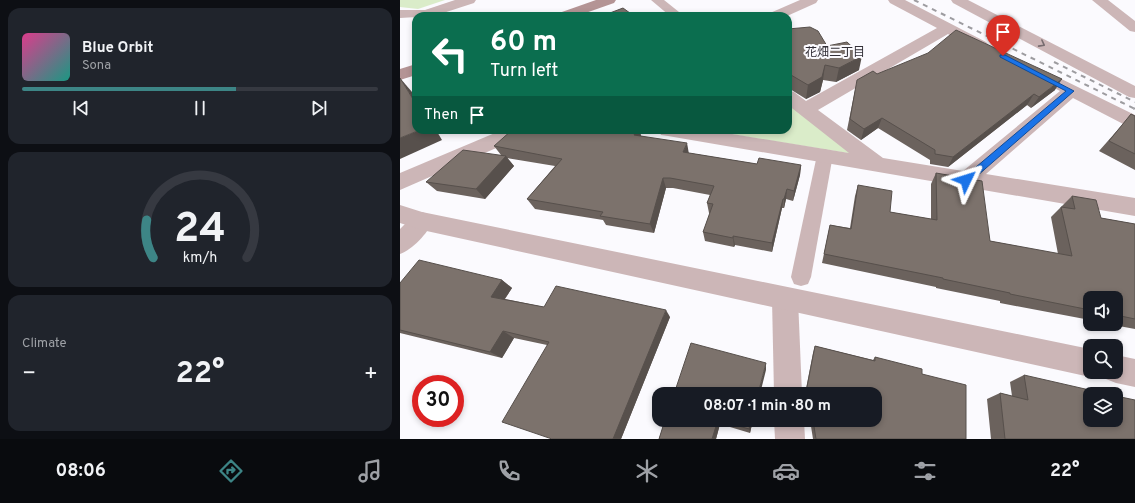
<!DOCTYPE html>
<meta charset="utf-8">
<style>
:root{--surface:#171b24;--page:#20242c;--text:#f1f3f6;--muted:#9ea1a6;--line:#363941;--accent:#3d8586}
body{margin:0;font-family:Overpass,"Noto Sans JP",sans-serif;background:var(--page);color:var(--text);height:100vh;display:flex;flex-direction:column;font-size:15px;white-space:nowrap}
*{box-sizing:border-box;margin:0}
p{font-size:13px;color:var(--muted)}
.icon{flex:none;width:22px;height:22px;fill:none;stroke:currentColor;stroke-width:2;stroke-linecap:round;stroke-linejoin:round}
.map{position:relative;flex:1;overflow:hidden}
.details{display:flex;flex-direction:column;gap:8px;padding:8px;background:#0d0f14;width:400px}
.details>*{flex:none}
.hud{position:absolute;left:12px;top:12px;width:380px;height:122px;border-radius:12px;box-shadow:0 2px 6px #0003;background:#0b6e4f;color:#fff;overflow:hidden}
.fabs{position:absolute;left:683px;top:291px;display:grid;gap:8px}
.fabs a{display:grid;place-items:center;width:40px;height:40px;border-radius:8px;background:var(--surface);box-shadow:0 2px 6px #0003;font-size:20px}
.speed{position:absolute;left:12px;top:375px;display:flex;gap:8px;font-size:20px;font-weight:700;text-align:center}
.speed>*{display:grid;place-content:center;width:52px;height:52px;border-radius:50%;background:var(--surface);box-shadow:0 2px 6px #0003;line-height:1}
.speed .limit{border:6px solid #d22;background:#fff;color:#111}
.pin{position:absolute;display:grid;place-items:center;width:34px;height:34px;color:#fff;margin:-41px -17px;border-radius:50% 50% 50% 0;rotate:-45deg;box-shadow:0 0 4px #0007}
.pin .icon{rotate:45deg}
.me{position:absolute;width:44px;margin:-22px;rotate:49deg;stroke-linejoin:round;filter:drop-shadow(0 0 3px #0008)}
.turn{display:flex;align-items:center;gap:14px;height:84px;padding:0 12px;font-size:18px}
.turn .icon{width:52px;height:52px;stroke-width:2.5}
.turn b{display:block;font-size:28px;line-height:34px}
.then{display:flex;align-items:center;height:38px;padding:0 12px;background:#0003;gap:8px;font-size:15px}
.big{font-size:30px;font-weight:700;line-height:1.1}
.details .card{flex:1;display:flex;flex-direction:column;justify-content:center;gap:6px;min-width:0;padding:0 14px;border-radius:12px;background:var(--page)}
.details .dial{align-items:center;gap:0}
.dial svg{height:104px;overflow:visible;fill:none;stroke:var(--line);stroke-width:7;stroke-linecap:round;text-anchor:middle}
.dial text{fill:var(--text);stroke:none}
.song{display:flex;align-items:center;gap:12px}
.cover{width:48px;height:48px;border-radius:6px;background:linear-gradient(135deg,hsl(330 70% 55%),hsl(170 70% 35%))}
.played{height:4px;border-radius:2px;background:linear-gradient(90deg,var(--accent) 60%,var(--line) 60%)}
.keys{display:flex;justify-content:space-around;direction:ltr}
.heat{display:flex;justify-content:space-between;align-items:center;font-size:22px;direction:ltr}
.trip{position:absolute;left:252px;top:387px;width:230px;height:40px;border-radius:12px;background:var(--surface);box-shadow:0 2px 6px #0003;font-weight:700;line-height:40px;text-align:center}
.tabs{display:flex;height:64px;justify-content:space-around;align-items:center;background:#090b0e;color:var(--muted)}
.tabs .icon{width:28px;height:28px}
.tabs .on{color:var(--accent)}
.tabs b{font-size:18px;color:var(--text)}
main{display:flex;flex:1;min-height:0}
.map>svg:first-child{display:block}
</style>
<main>
<section class="details">
<div class="card">
<div class="song"><i class="cover"></i><div><b>Blue Orbit</b><p>Sona</p></div></div>
<div class="played"></div>
<div class="keys"><svg class="icon" aria-label="previous" viewBox="0 0 24 24"><path d="M18 5L8 12l10 7zM5 5v14"/></svg><svg class="icon" aria-label="pause" viewBox="0 0 24 24"><path d="M8 5v14M16 5v14"/></svg><svg class="icon" aria-label="next" viewBox="0 0 24 24"><path d="M6 5l10 7-10 7zM19 5v14"/></svg></div>
</div>
<div class="card dial"><svg viewBox="0 0 100 80">
<path d="M14 69A42 42 0 1 1 86 69"/>
<path d="M14 69A42 42 0 0 1 9 40" stroke="#3d8586"/>
<text x="50" y="56" font-size="32" font-weight="700">24</text>
<text x="50" y="72" font-size="11">km/h</text>
</svg></div>
<div class="card"><p>Climate</p>
<div class="heat"><a>−</a><b class="big">22°</b><a>+</a></div>
</div>
</section>
<div class="map">
<svg width="735" height="439" viewBox="0 0 735 439">
<rect width="100%" height="100%" fill="#fbfafe"/>
<g fill="#daecc9">
<path d="M0 0H45L18 9 0 7Z"/>
<path d="M388 103 454 154 305 130H388Z"/>
</g>
<g fill="none" stroke-linecap="round" stroke-linejoin="round">
<g fill="#ccb6b7" fill-rule="evenodd">
<path d="M251 0H264L284 16H270Z"/>
<path d="M425 149 431 151 433 155 411 277 408 284 401 286 394 284 391 277 417 155 419 151Z"/>
</g>
<g fill="#ccb6b7" fill-rule="evenodd">
<path d="M55 0H76L74 3 34 16 0 18V10H25Z"/>
<path d="M400 0H418L416 3 387 16H368L370 13Z"/>
<path d="M488 0H505L586 42 589 45 586 48C574 51 559 40 548 34L418 110 483 158 563 171 660 91 627 74 625 71 627 68 633 66 639 68 735 115V129L729 127 673 98 586 174 735 198V216L268 136 261 135 259 130H308L449 153 388 105V90L394 92 406 101 537 28 490 3Z"/>
<path d="M551 0H568L735 86V98L729 97 553 3Z"/>
<path d="M102 130H128L126 135 0 190V173Z"/>
<path d="M22 212 30 215 33 221C27 234 13 249 0 254V229L14 215Z"/>
<path d="M385 287 394 291 398 299 402 394H374L372 299 376 291Z"/>
<path d="M374 420H404L405 439H375Z"/>
</g>
<g fill="#ccb6b7" fill-rule="evenodd">
<path d="M692 0H708L735 21V32L730 31Z"/>
<path d="M0 205 22 212 690 349V372H700L690 377 22 230 0 223Z"/>
<path d="M716 355 735 359V387L716 383 706 379 703 372H716Z"/>
</g>
<g fill="#b49495" fill-rule="evenodd">
<path d="M196 0H216L214 3 177 16H157L159 13Z"/>
<path d="M16 64V75L0 80V69Z"/>
</g>
<g stroke="#9d9ca0" stroke-width="2" stroke-dasharray="5 5" stroke-linecap="butt">
<path d="M514 0 735 109"/>
<path d="M654 62 735 102"/>
</g>
<path stroke="#9d9ca0" stroke-width="3" stroke-dasharray="6 6" stroke-linecap="butt" d="M734 108 735 109"/>
</g>
<g fill="#6b625d">
<path d="M388 29 427 46 459 70 436 82 423 80 420 92 406 99 390 89 388 84Z"/>
<path d="M477 74 655 90 631 108 627 105 548 167 530 164V160L478 128 461 140 447 130 455 90Z"/>
<path d="M731 114 735 116V170L699 151 722 125Z"/>
<path d="M239 130 241 136 289 153 357 164 401 165 400 175 393 201 386 199 384 208H382L372 252 335 245 334 247 305 241 303 232 310 213H309L307 203 310 195 273 188H266L254 233 206 225 203 220 135 209 127 199 155 166 107 158 114 166 85 199 37 191 26 182 101 155 94 146Z"/>
<path d="M536 173 590 241 658 254 651 217 672 196 701 218 735 224V329L708 324H716V298H690V320L600 303V301L536 288V287L422 263 430 225 450 228 455 196 458 185 490 212 531 219V184Z"/>
<path d="M102 280 112 288 105 299 144 307 270 317 221 439H152L147 345 114 338 102 358 0 333V283Z"/>
<path d="M415 346 473 360 475 357 522 374 566 439H413L410 420H475V394H405L413 353Z"/>
<path d="M624 375 735 439H591L587 399 600 393 612 396 610 382Z"/>
<path d="M265 420H353L350 433 320 424 316 439H259Z"/>
</g>
<g fill="#57504c">
<path d="M462 56 459 70 436 82 439 68Z"/>
<path d="M425 65 423 80 420 92 406 99 408 85Z"/>
<path d="M0 78 12 92 16 98V104Z"/>
<path d="M662 79 655 90 631 108 639 97Z"/>
<path d="M634 94 627 105 548 167 553 157Z"/>
<path d="M482 118 478 128 461 140 464 129Z"/>
<path d="M20 130H36L42 140 0 159V138Z"/>
<path d="M237 130H239L242 138 234 135Z"/>
<path d="M287 143 289 154 283 152Z"/>
<path d="M106 156 114 166 85 199 76 189Z"/>
<path d="M401 165 400 175 393 201 394 191Z"/>
<path d="M263 178 266 188 254 233 250 224Z"/>
<path d="M387 189 386 199 384 208V199Z"/>
<path d="M383 199 382 208 372 252V243Z"/>
<path d="M333 236 335 245 334 247 333 238Z"/>
<path d="M102 280 112 288 101 304 91 297Z"/>
<path d="M266 310 270 317 221 439H213Z"/>
<path d="M103 331 114 338 102 358 90 352Z"/>
<path d="M366 363V370L360 394H358Z"/>
<path d="M318 420 320 424 316 439H312Z"/>
<path d="M351 420H353L350 433 349 429Z"/>
</g>
<g fill="#7c726c" stroke="#57504c">
<path d="M223 8 234 16H202Z"/>
<path d="M410 27 418 31 427 46 447 42 462 56 439 68 425 65 422 77 408 85 391 75 388 68V29Z"/>
<path d="M556 30 662 79 639 97 634 94 553 157 535 154V150L482 118 464 129 450 119 457 80 473 71 477 74 528 53Z"/>
<path d="M0 78 16 104V130H20L0 138Z"/>
<path d="M731 114 735 116V154L709 141Z"/>
<path d="M112 130H237L234 135 287 143 283 152 357 164 359 158 401 165 394 191 387 189 384 199H383L372 243 333 236V238L303 232 313 204 307 203 314 186 270 178H263L250 224 200 216 203 212 127 199 162 159 94 146Z"/>
<path d="M63 150 106 156 76 189 26 182Z"/>
<path d="M536 173 582 181 590 241 672 256 661 207 675 209 672 196 696 200 701 218 735 224V319L716 315V298H690V310L610 294V293L543 279V278L424 254 430 225 451 229 458 185 492 191 490 212 537 220Z"/>
<path d="M19 260 102 280 91 297 144 307 156 286 266 310 213 439H152L102 422 149 342 103 331 90 352 0 330V283Z"/>
<path d="M291 343 366 363 358 394H274Z"/>
<path d="M415 346 475 361V357L522 369V374L566 385V439H416L413 420H475V394H410L406 392Z"/>
<path d="M624 375 707 394H690V420H716V396L735 400V439H605L600 393 628 400Z"/>
<path d="M265 420H351L349 429 318 420 312 439H259Z"/>
</g>
<defs><path id="oneway-chevron" d="M-2-3.5L2.5 0L-2 3.5" fill="none" stroke-width="1.6" stroke-linecap="round" stroke-linejoin="round"/></defs>
<use stroke="#776c6f" href="#oneway-chevron" transform="translate(642 44) rotate(28)"/>
<path fill="#1a73e8" stroke="#114b97" d="M600 55H605L674 91 569 183H563L562 180 563 178 666 91 600 57Z"/>
<g text-anchor="middle" stroke-width="4" stroke-linejoin="round" paint-order="stroke">
<g font-size="12" fill="#322f37" stroke="#fbfafe">
<text x="435" y="56">花畑二丁目</text>
</g>
</g>
</svg>
<div class="fabs">
<a><svg class="icon" aria-label="sound" viewBox="0 0 24 24"><path d="M4 9h4l5-4v14l-5-4H4zM17 9q2 3 0 6"/></svg></a>
<a><svg class="icon" aria-label="search" viewBox="0 0 24 24"><circle cx="10" cy="10" r="6"/><path d="M15 15l6 6"/></svg></a>
<a><svg class="icon" aria-label="layers" viewBox="0 0 24 24"><path d="M12 4l9 5-9 5-9-5zM3 14l9 5 9-5"/></svg></a>
</div>
<div class="speed"><div class="limit">30</div></div>
<div class="pin" style="left:603px;top:56px;background:#d93025"><svg class="icon" aria-label="arrive" viewBox="0 0 24 24"><path d="M6 21V4h12l-3 4 3 4H6"/></svg></div>
<svg class="me" style="left:566px;top:180px" viewBox="-20 -20 40 40"><path d="M0-17L14 15 0 8-14 15z" fill="#1a73e8" stroke="#fff" stroke-width="4"/></svg>
<div class="trip">08:07 · 1 min · 80 m</div>
<div class="hud">
<div class="turn"><svg class="icon" aria-label="left" viewBox="0 0 24 24"><path d="M17 20v-9H6M10 6l-5 5 5 5"/></svg><div><b>60 m</b>Turn left</div></div>
<div class="then">Then<svg class="icon" aria-label="arrive" viewBox="0 0 24 24"><path d="M6 21V4h12l-3 4 3 4H6"/></svg></div>
</div>
</div>
</main>
<nav class="tabs">
<b>08:06</b>
<svg class="icon on" aria-label="directions" viewBox="0 0 24 24"><path d="M12 3l9 9-9 9-9-9zM9 14v-3h6M13 9l2 2-2 2"/></svg>
<svg class="icon" aria-label="music" viewBox="0 0 24 24"><path d="M9 18V5l10-2v13"/><circle cx="6" cy="18" r="3"/><circle cx="16" cy="16" r="3"/></svg>
<svg class="icon" aria-label="phone" viewBox="0 0 24 24"><path d="M5 4h4l2 5-3 2q2 4 5 5l2-3 5 2v4C11 20 4 13 5 4z"/></svg>
<svg class="icon" aria-label="climate" viewBox="0 0 24 24"><path d="M12 3v18M4 7l16 10M4 17L20 7"/></svg>
<svg class="icon" aria-label="car" viewBox="0 0 24 24"><path d="M5 17H2v-5l4-1 3-4h7l3 4 3 1v5h-3M9 17h6M6 11h13"/><circle cx="7" cy="17" r="2"/><circle cx="17" cy="17" r="2"/></svg>
<svg class="icon" aria-label="filters" viewBox="0 0 24 24"><path d="M4 7h16M4 17h16"/><circle cx="9" cy="7" r="2"/><circle cx="15" cy="17" r="2"/></svg>
<b>22°</b>
</nav>
